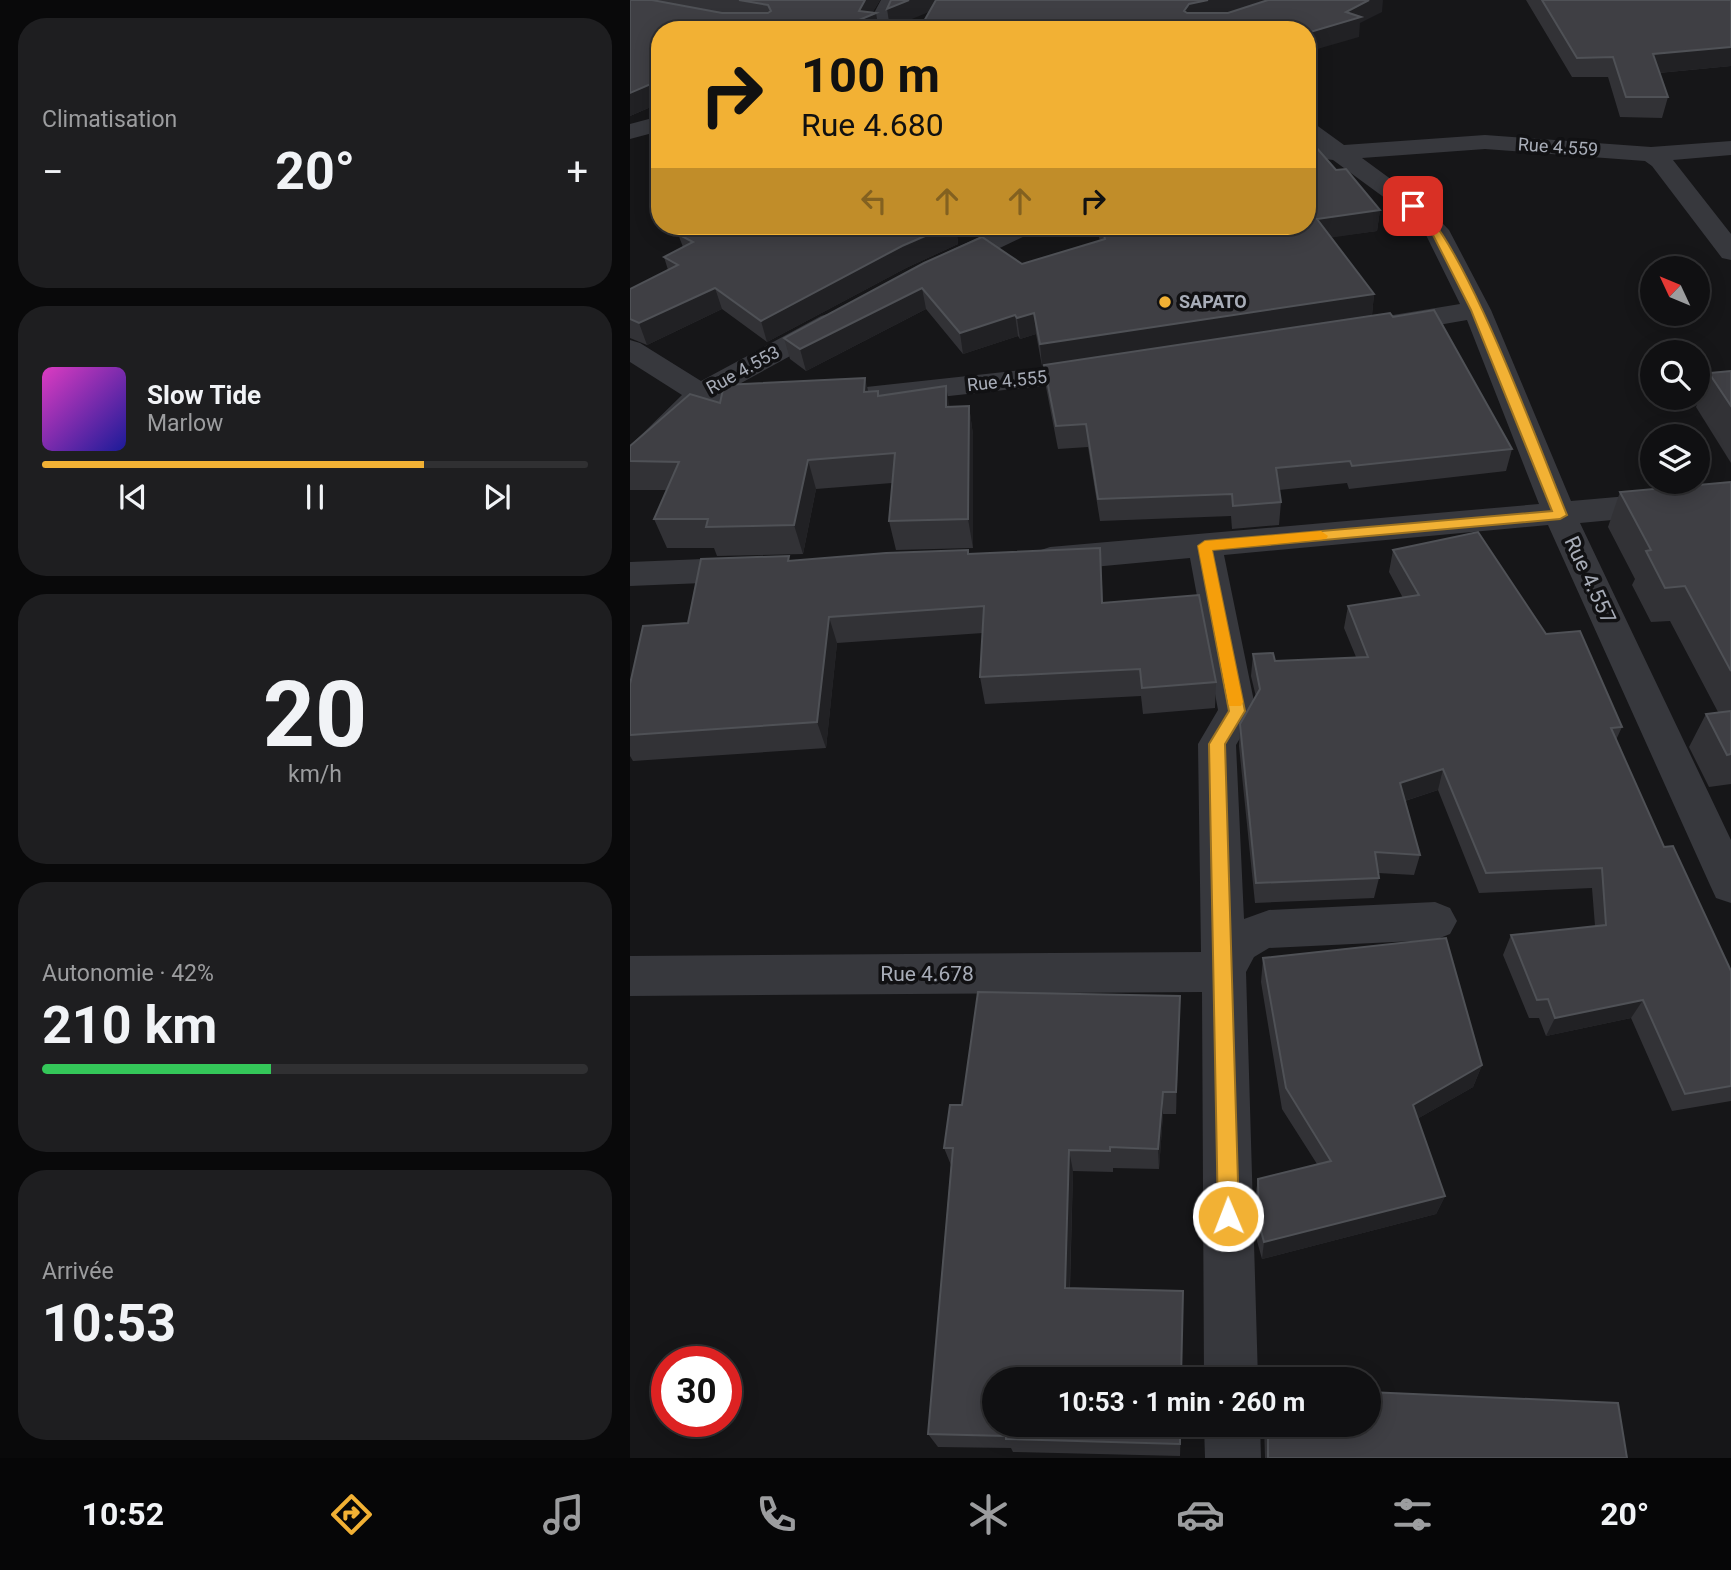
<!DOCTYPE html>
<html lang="fr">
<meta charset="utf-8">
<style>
:root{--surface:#101012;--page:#1e1e20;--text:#f1f3f6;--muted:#9c9d9f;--line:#303032;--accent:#f2b134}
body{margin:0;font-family:Roboto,sans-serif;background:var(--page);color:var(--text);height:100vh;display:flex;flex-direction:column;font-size:26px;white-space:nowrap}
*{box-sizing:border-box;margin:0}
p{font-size:23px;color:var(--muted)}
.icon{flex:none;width:38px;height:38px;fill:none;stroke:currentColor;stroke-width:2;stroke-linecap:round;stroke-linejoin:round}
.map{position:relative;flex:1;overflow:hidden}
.panel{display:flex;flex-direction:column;gap:18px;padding:18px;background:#09090a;width:630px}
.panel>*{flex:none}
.guide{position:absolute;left:21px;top:21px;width:665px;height:214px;border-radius:28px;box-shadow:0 4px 18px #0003,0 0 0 2px var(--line);background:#f2b134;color:#111;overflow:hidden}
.needle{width:46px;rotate:314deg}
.controls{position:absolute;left:1010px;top:256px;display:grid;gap:14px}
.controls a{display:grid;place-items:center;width:70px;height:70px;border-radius:50%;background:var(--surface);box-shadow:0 4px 18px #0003,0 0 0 2px var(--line);font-size:35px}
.speed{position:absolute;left:21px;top:1346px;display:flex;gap:14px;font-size:35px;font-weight:700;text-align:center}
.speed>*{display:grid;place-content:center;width:91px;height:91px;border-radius:50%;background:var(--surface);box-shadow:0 4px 18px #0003,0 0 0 2px var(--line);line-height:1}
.speed .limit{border:10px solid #d22;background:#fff;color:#111}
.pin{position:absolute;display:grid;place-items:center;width:60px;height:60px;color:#fff;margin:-30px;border-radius:14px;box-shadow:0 4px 10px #0006}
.me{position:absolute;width:77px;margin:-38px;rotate:359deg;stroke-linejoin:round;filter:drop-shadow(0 0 5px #0008)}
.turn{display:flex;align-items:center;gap:24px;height:147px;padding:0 35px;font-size:32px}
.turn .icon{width:91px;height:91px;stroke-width:2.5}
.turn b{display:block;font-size:49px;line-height:60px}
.lanes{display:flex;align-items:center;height:66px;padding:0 35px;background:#0003;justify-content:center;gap:35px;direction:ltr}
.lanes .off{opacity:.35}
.big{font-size:52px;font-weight:700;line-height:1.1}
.panel .tile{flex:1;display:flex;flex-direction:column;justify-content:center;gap:10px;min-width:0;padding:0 24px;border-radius:28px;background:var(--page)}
.panel .dial{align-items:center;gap:0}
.dial b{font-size:91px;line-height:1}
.song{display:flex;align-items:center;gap:21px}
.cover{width:84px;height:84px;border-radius:10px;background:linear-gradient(135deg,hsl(310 70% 55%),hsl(240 70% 35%))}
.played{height:7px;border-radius:4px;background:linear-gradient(90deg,var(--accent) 70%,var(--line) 70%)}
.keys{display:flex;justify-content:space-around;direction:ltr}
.heat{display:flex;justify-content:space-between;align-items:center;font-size:38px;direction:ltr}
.charge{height:10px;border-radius:5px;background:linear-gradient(90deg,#34c759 42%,var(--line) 0)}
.trip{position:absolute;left:352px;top:1367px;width:399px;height:70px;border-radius:35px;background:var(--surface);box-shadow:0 4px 18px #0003,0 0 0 2px var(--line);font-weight:700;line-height:70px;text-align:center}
.tab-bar{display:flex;height:112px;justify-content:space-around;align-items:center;background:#060607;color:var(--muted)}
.tab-bar .icon{width:49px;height:49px}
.tab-bar .on{color:var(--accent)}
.tab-bar b{font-size:32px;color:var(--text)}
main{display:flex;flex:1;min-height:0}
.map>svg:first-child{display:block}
</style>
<main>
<section class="panel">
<div class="tile"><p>Climatisation</p>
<div class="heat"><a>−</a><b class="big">20°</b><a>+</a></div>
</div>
<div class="tile">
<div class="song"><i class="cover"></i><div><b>Slow Tide</b><p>Marlow</p></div></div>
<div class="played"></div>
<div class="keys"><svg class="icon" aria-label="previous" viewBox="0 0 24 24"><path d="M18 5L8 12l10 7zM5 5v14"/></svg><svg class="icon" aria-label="pause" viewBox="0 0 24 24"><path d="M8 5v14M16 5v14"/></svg><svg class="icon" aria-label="next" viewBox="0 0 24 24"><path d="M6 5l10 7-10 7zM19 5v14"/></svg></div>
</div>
<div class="tile dial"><b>20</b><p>km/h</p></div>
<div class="tile"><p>Autonomie · 42%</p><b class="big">210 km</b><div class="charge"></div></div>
<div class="tile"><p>Arrivée</p><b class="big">10:53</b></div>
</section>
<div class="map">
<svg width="1101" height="1458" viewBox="0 0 1101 1458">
<rect width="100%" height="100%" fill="#161618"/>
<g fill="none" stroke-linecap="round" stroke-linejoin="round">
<g fill="#37383d" fill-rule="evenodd">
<path d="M251 0H271L256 30H235Z"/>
<path d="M30 116V131L0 139V124Z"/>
<path d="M677 122 685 124 714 145 855 135 1021 147 1101 141V155L1043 160 1101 234V260L1092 258 1022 166 1015 161 855 149 732 158 792 202 819 230 861 310 941 501 1101 487V509L950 523 1101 840V903L1086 898 1080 885 918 525 594 555 626 711 606 745 614 919 639 910 805 902 820 908 827 921 820 934 805 940 639 948 624 957 616 972 628 1379H574L572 992 0 996V956L571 952 568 744 588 710 560 558 420 571 408 567 403 559 408 551 420 547 909 504 837 320 757 334 747 331 743 325 747 319 757 316 830 304 795 233 774 212 703 160 688 158 685 153 688 148 677 140Z"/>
<path d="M374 226H407L403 232 324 270 314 272 304 270 301 264 304 258Z"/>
<path d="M201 313 211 316 215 322 211 328 102 388H227L466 362 476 365 481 371 476 377 466 380 227 406 105 407 78 403 11 471 0 474V446L52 395 0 362V340L10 343 71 381 191 316Z"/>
<path d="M122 557 134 560 139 569 134 578 122 581 0 586V562Z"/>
<path d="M574 1424H630L631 1458H575Z"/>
</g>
</g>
<g fill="#323236">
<path d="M0 0H250L242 13 30 30V103L0 116Z"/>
<path d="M896 0H1101V66L1029 73 1038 97 1032 118 990 117 978 77H942Z"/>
<path d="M706 170 750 210 747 231 701 237 744 294 742 315 561 343 882 449 876 471 719 489 717 483 649 490 651 502 649 525 602 529 601 516 470 521 458 447 428 449 416 387 414 365 412 366 406 334 390 339 388 336 333 354 296 309 176 371 160 359 154 338 294 263 392 264 470 241 466 226H677Z"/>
<path d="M326 226 328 244 276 268 137 342 92 309 17 345 0 338V289L38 270 34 257 53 247 48 234Z"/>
<path d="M1101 371V463L1066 407 1079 373Z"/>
<path d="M238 392 249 396 320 407 339 406 343 435V548L266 550 259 521 262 483 186 489 173 554 87 556 84 548H37L24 519 37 490H0V446L90 403Z"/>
<path d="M1101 482V784L1079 787 1059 747 1076 714 1088 712 1040 621 1021 622 1002 585 1005 579 978 527 990 492Z"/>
<path d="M470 548 473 603 586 682 585 708 513 714 511 696 355 704 350 677 353 633 207 643 196 748 3 761 0 756V684L58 623 160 561Z"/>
<path d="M763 550 916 634 992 727 986 740 1034 847 1101 971V1101L1042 1111 1001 1018 916 1036 909 1018H899L873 955 881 935 965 926 962 888 849 893 808 790 775 801 790 855 784 875 748 873 749 878 744 898 625 903 609 746 610 724 626 697 621 676 623 654 645 661 726 657 714 628 718 606 773 598 759 572Z"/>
<path d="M633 958 852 1065 843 1087 787 1119 815 1196 806 1214 632 1259 627 1241 625 1198 628 1179 687 1164 652 1109 631 982Z"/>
<path d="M550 996 546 1114H533L529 1169 483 1168V1172L443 1171 440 1288 551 1424 550 1456 383 1452 381 1448 308 1447 298 1434 321 1165 314 1148 332 1105Z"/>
<path d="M634 1424H738L997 1458H635Z"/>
</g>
<g fill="#212124">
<path d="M235 0H250L241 15 246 13 249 30H205L229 11Z"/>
<path d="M279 0H315L316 5 260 28 257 9Z"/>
<path d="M578 0H639L597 14 559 23 554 11 559 4Z"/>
<path d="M739 0H753L752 12 730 23 729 37 677 52V33Z"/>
<path d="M1101 47V66L1017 74 1023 54Z"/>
<path d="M30 80V103L0 116V93Z"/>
<path d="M750 210 747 231 685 240 687 219Z"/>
<path d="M309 226H327H326L328 244 276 268 137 342 131 321Z"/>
<path d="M85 288 92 309 17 345 9 323Z"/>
<path d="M292 288 296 309 176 371 170 349Z"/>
<path d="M744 294 742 315 412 366 410 344Z"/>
<path d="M404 313 406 334 390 339 387 318Z"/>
<path d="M385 315 388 336 333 354 330 333Z"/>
<path d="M235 378 242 407 234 392Z"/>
<path d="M316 386 321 415 316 407Z"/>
<path d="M339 406 343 435V548L338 519Z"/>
<path d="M178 460 186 489 173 554 164 525Z"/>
<path d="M470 548 472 575 473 629 472 603Z"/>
<path d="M199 617 207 643 196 748 187 722Z"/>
<path d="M813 769 808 790 765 804 770 783Z"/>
<path d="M550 996V1020L546 1114V1092Z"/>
<path d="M1013 1000 1001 1018 916 1036 925 1018Z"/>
<path d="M852 1065 843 1087 775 1126 783 1105Z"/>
<path d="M533 1092V1114L529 1169 528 1149Z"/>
<path d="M439 1150 443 1171 439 1305 435 1288Z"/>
<path d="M815 1196 806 1214 632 1259 634 1242Z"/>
</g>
<g fill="#3f3f44" stroke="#4f5156" stroke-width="2">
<path d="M0 0H22L92 13H138L141 11 138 5 109 0H235L229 11 246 13 205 30H30V80L0 93Z"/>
<path d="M261 0H279L257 9Z"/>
<path d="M306 0H578L559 4 554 11 557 13H598L638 0H739L716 12 731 17 677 33V30H289Z"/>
<path d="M912 0H1101V47L1023 54 1038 97H996L983 57 947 58Z"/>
<path d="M677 137 706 170 716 169 750 210 687 219 744 294 410 344 404 313 387 318 385 315 330 333 292 288 170 349 154 338 294 263 352 237 392 264 475 239 471 226H677Z"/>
<path d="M66 226H318L272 246 131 321 85 288 9 323 0 319V289L48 265 34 257 63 242 48 234Z"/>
<path d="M804 310 882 449 722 466 720 461 646 468 651 502 603 506 602 494 468 499 456 424 426 426 414 365 760 313 763 317Z"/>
<path d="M1101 371V406L1079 373Z"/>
<path d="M235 378 234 392 248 391V396L316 386V407L339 406 338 519 259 521 265 453 178 460 164 525 76 527 78 519H24L49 462 0 461V446L60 394 90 403 94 385Z"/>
<path d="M1101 482V671L1055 586 1035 588 1016 551 1021 550 990 492Z"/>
<path d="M848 532 916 634 950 631 992 727 981 728 1034 847 1043 846 1101 971V1086L1055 1094 1013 1000 925 1018 918 999 907 1000 881 935 976 925 972 868 856 873 813 769 770 783 790 855 745 852 749 878 626 883 610 724 630 689 623 654 643 653 645 661 738 657 718 606 789 595 763 550Z"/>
<path d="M470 548 472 603 569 595 586 682 512 688 510 669 350 677 354 606 199 617 187 722 0 735V684L13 626 58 623 71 559 159 556 158 561 256 553 338 550V554Z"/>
<path d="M1101 711V754L1097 755 1076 714Z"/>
<path d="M816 938 852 1065 783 1105 815 1196 634 1242 629 1223 628 1179 701 1161 656 1088 633 958Z"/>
<path d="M348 992 550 996 546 1092H533L528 1149 480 1147V1151L439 1150 435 1288 553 1291 551 1379H364V1424H550V1444L376 1439V1436L298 1434 323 1148H314L320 1105H332Z"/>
<path d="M738 1392 988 1403 997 1458H638V1424H738Z"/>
</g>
<path fill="#f2b134" stroke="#9d7322" stroke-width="2" d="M783 203C828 222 914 460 937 515L930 519 582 550 615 711 595 744 609 1216 606 1223 598 1227 591 1223 588 1216 579 744 599 711 568 546 575 541 922 511 841 310 801 231 778 206Z"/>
<path fill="#f59e0b" d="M691 531 698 536 696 539 582 550 613 702 611 706H599L568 546 575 541Z"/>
<circle fill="#f2b134" stroke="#111113" stroke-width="2.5" cx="535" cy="302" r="7"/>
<g text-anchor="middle" stroke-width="7" stroke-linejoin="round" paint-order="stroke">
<g font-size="18" fill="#a8adb8" stroke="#111113">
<text transform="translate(928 147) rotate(4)" y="6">Rue 4.559</text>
<text transform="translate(113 370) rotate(-29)" y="6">Rue 4.553</text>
<text transform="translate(377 381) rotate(-6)" y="6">Rue 4.555</text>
</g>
<g font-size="18" font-weight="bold" fill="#a8adb8" stroke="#111113" text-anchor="start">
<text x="549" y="308">SAPATO</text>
</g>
<g font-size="21" fill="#a8adb8" stroke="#111113">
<text transform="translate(960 580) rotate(65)" y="7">Rue 4.557</text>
<text x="297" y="981">Rue 4.678</text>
</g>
</g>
</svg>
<div class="controls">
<a><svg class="needle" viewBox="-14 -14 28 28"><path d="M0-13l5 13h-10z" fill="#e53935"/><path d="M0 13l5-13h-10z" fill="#9c9d9f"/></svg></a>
<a><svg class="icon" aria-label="search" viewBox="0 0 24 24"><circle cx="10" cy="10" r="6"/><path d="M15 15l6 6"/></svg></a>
<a><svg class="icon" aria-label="layers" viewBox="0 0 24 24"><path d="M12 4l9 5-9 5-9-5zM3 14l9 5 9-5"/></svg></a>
</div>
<div class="speed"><div class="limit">30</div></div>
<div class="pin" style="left:783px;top:206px;background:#d93025"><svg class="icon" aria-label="arrive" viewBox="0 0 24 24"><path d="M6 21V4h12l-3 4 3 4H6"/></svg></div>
<svg class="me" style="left:598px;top:1216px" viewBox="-20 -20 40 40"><circle r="17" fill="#f2b134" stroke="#fff" stroke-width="3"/><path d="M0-11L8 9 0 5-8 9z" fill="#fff"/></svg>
<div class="trip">10:53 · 1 min · 260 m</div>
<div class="guide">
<div class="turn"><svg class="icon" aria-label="right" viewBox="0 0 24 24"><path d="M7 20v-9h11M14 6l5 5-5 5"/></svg><div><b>100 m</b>Rue 4.680</div></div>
<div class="lanes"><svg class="icon off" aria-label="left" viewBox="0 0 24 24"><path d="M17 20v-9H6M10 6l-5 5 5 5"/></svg><svg class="icon off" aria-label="ahead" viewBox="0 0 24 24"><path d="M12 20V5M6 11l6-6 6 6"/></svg><svg class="icon off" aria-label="ahead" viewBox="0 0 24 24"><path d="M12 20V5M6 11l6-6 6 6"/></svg><svg class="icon" aria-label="right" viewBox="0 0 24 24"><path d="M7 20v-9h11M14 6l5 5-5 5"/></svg></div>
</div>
</div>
</main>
<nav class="tab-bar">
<b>10:52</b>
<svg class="icon on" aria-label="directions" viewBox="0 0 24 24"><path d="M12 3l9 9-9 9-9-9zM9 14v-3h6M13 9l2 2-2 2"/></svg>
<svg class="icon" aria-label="music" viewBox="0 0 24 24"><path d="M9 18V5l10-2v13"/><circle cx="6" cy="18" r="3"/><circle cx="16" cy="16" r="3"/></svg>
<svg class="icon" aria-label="phone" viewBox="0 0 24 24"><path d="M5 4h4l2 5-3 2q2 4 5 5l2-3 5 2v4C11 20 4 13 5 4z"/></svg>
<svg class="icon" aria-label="climate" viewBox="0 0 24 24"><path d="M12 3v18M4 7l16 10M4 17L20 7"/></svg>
<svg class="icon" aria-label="car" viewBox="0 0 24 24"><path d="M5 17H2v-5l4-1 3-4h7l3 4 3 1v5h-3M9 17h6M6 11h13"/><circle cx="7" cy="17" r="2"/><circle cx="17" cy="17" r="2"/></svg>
<svg class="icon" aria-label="filters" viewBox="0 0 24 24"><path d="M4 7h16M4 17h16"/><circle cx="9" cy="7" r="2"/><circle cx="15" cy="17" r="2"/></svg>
<b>20°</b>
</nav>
